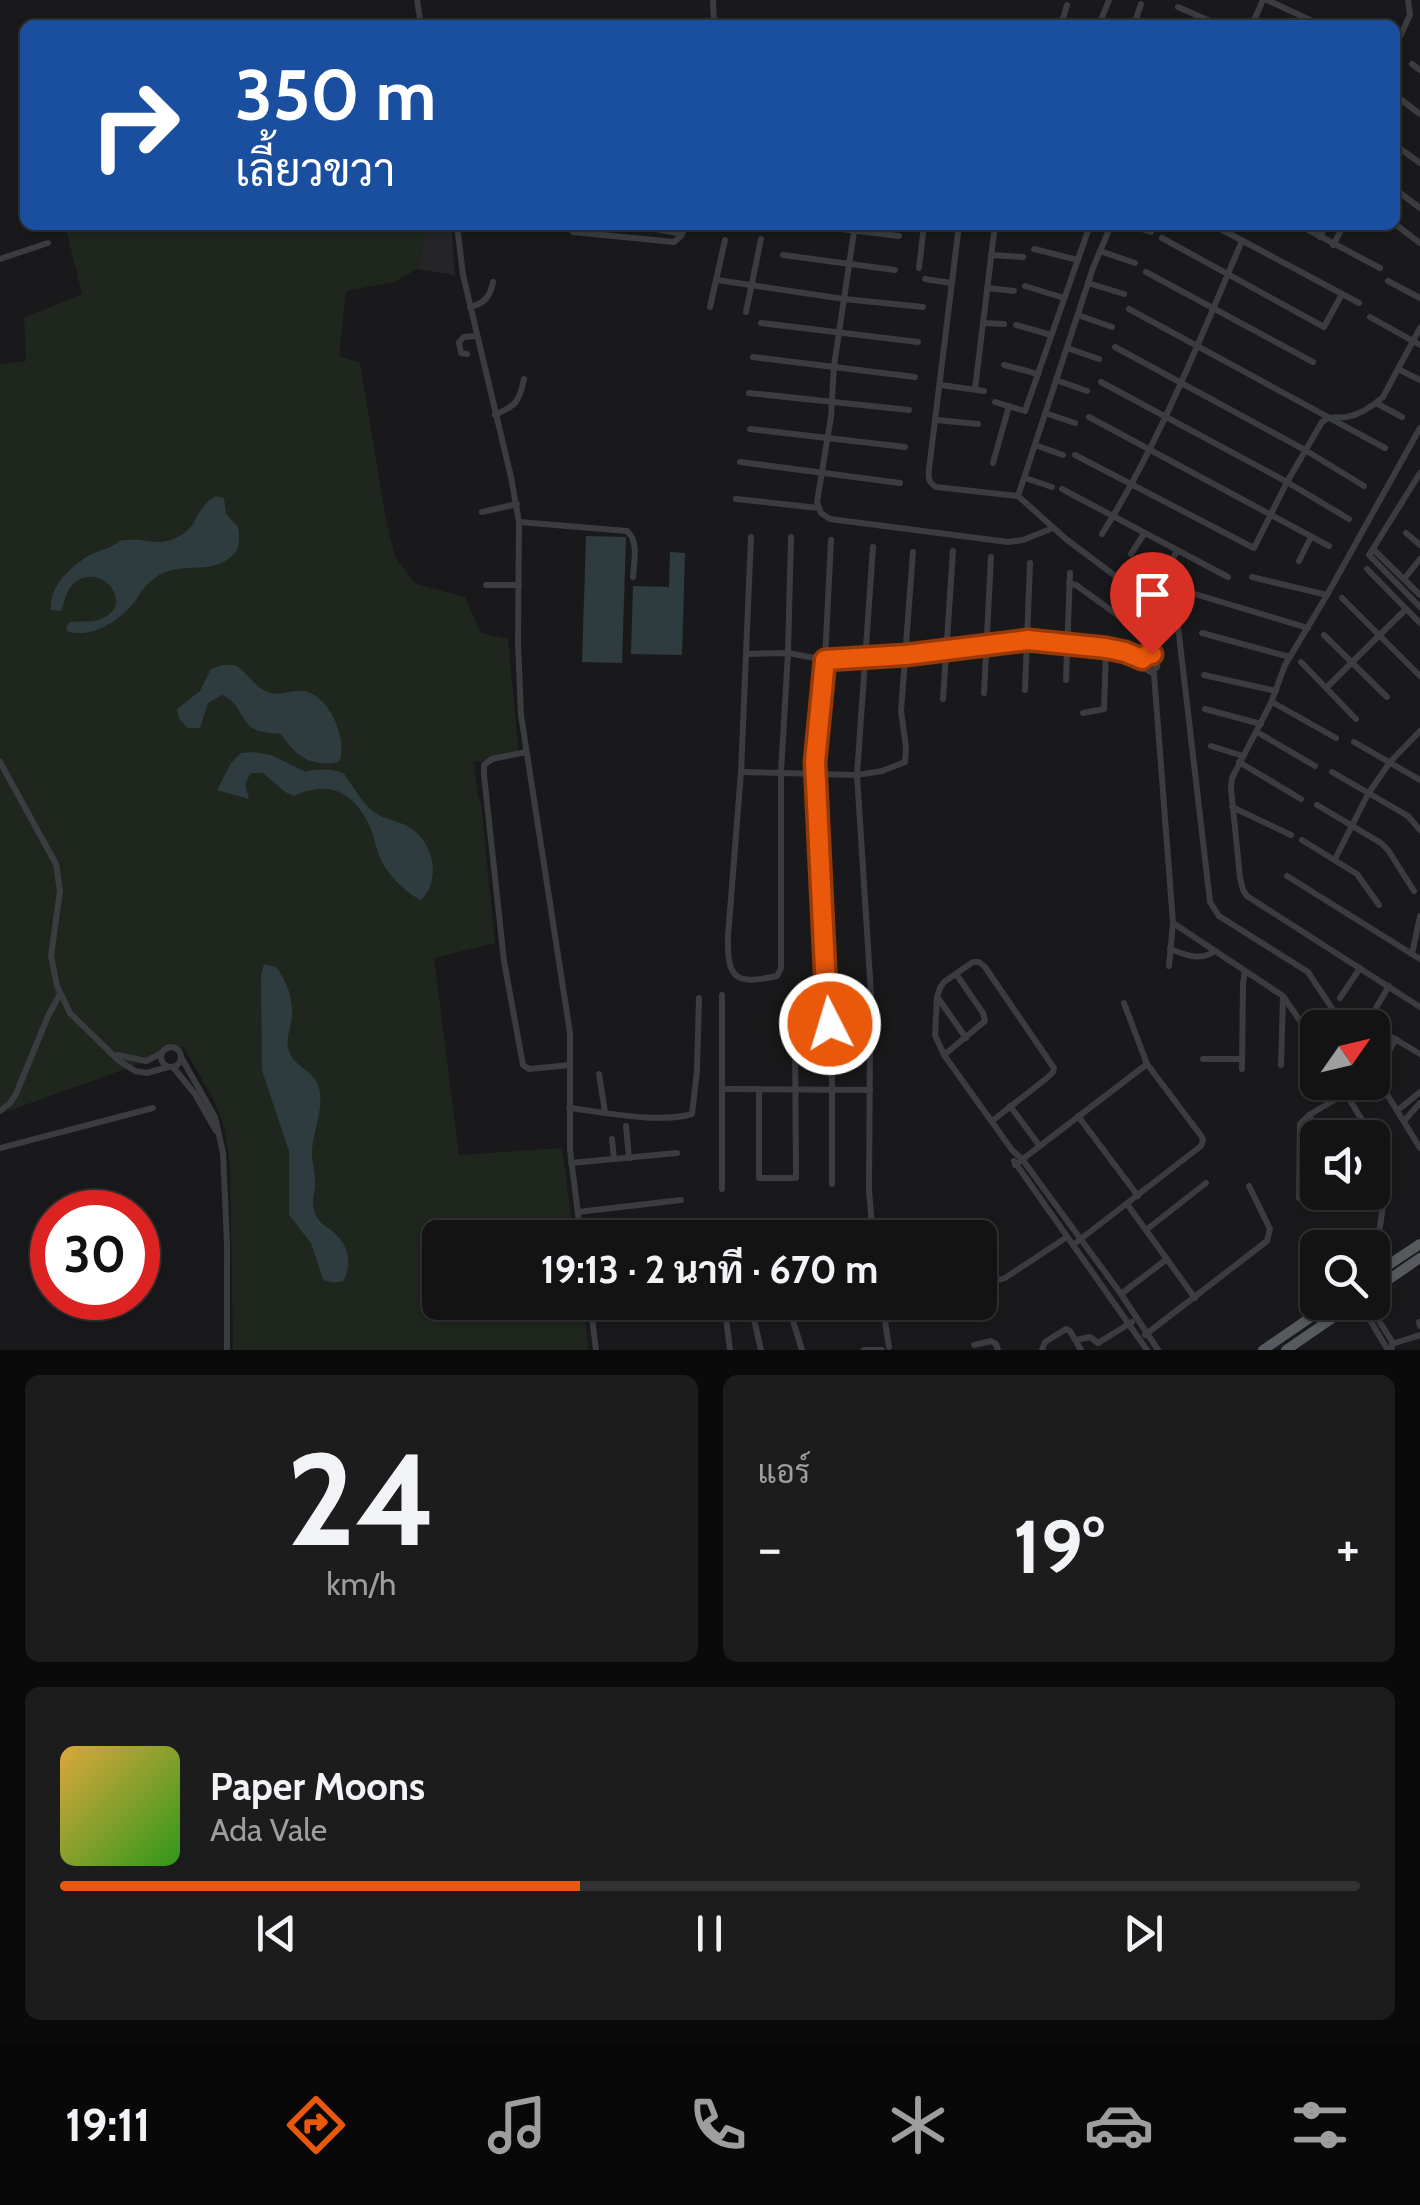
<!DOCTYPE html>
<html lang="th">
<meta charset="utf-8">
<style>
:root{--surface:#131314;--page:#1c1c1d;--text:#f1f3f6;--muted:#9d9ea0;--line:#323234;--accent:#ea580c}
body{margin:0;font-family:Cabin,Sarabun,sans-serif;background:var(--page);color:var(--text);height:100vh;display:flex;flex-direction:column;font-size:38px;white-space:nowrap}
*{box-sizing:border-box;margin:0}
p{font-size:32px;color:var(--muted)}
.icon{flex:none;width:55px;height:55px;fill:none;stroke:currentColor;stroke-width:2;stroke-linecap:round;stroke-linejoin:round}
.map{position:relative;height:1350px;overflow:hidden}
.drawer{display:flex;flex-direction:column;gap:25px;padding:25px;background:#0a0a0b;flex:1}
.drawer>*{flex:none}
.guide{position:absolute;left:20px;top:20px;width:1380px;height:210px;border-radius:15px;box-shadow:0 2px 8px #0004,0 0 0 2px var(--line);background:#1a4fa0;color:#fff;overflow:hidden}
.needle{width:65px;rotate:56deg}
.controls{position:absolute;left:1300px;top:1010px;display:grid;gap:20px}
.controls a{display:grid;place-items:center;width:90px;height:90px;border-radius:15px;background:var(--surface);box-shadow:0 2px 8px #0004,0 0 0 2px var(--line);font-size:50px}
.speed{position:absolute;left:30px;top:1190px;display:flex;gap:20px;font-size:50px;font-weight:700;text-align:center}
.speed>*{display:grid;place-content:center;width:130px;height:130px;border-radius:50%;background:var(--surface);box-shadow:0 2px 8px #0004,0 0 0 2px var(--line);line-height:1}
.speed .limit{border:15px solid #d22;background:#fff;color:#111}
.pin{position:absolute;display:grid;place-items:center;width:85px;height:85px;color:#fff;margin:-102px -42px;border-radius:50% 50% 50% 0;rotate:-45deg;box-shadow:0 0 10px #0007}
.pin .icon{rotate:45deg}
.me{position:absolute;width:110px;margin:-55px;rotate:355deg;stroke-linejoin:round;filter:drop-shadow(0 0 8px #0008)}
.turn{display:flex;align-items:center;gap:35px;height:210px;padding:0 50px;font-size:45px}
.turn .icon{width:130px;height:130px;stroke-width:2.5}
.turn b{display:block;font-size:70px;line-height:85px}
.big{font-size:75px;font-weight:700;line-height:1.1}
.drawer .tile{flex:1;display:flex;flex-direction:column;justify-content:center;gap:15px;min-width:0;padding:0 35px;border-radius:15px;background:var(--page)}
.drawer .dial{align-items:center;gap:0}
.dial b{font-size:130px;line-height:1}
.song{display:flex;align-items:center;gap:30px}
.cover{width:120px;height:120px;border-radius:15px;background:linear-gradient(135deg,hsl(40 70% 55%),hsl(110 70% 35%))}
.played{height:10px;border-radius:5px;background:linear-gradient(90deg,var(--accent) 40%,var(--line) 40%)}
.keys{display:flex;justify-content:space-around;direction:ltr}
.heat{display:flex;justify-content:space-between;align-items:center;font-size:55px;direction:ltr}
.drawer .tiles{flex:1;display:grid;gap:25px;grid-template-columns:1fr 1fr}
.tile:last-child{grid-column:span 2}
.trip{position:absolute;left:422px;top:1220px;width:575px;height:100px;border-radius:15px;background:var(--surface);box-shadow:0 2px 8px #0004,0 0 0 2px var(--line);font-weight:700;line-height:100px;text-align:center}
.dock{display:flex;height:160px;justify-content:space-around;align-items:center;background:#080808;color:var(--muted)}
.dock .icon{width:70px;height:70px}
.dock .selected{color:var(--accent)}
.dock b{font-size:45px;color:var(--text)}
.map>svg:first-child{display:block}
</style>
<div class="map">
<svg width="1420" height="1350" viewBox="0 0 1420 1350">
<rect width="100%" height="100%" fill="#19191b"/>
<path fill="#252528" d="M427 225H451L455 275 417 269Z"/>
<path fill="#1f261e" d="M65 225H427L417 269 394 282 346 291 339 356 360 363 385 515 395 557 416 584 465 597 481 633 508 639 519 757 474 762 478 796 481 803 495 943 434 958 459 1155 562 1148 574 1237 440 1238V1302L582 1303 589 1350H233L230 1164 224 1125 213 1099 183 1046 120 1071 0 1114V364L26 361 24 318 82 294Z"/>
<g fill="#2e3c40">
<path d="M216 496 224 498 226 514 238 527C240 537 240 550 231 557 207 576 180 560 156 577 146 584 142 591 135 601 121 620 90 640 67 631L66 628 70 622C78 621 86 622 94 621 145 610 96 551 69 589 65 595 64 604 61 611L51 610C49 586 71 566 90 555 97 551 105 550 112 546 123 541 114 541 126 540 148 538 158 548 180 536 199 526 195 507 216 496Z"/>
<path d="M586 536 626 537 622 663 582 662Z"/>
<path d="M670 552 685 553 682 655 631 654 633 586 669 587Z"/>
<path d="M222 665H235C246 672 254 685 265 691 278 698 290 689 304 691 330 696 348 739 339 762 311 767 296 757 281 734 274 733 262 733 256 730 240 723 241 702 222 695L208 703 200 728H188L179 719 177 709 200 691 211 669Z"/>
<path d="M255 752 271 755 306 772C314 768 337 769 344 774 353 785 362 804 374 812 385 820 401 821 412 829 434 845 441 880 421 900 406 893 390 877 382 862 376 851 375 837 369 825 353 791 328 780 294 796L285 792 263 773H251L245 783 249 799 217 790 231 763 241 753Z"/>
<path d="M264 964 276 967C287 981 293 998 292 1017 291 1027 286 1037 288 1047 291 1067 314 1069 319 1088 324 1107 314 1130 312 1149 311 1160 315 1169 315 1180 316 1187 313 1195 313 1203 314 1225 329 1225 339 1238 350 1250 351 1268 343 1281 335 1283 330 1283 323 1279L311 1243 289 1215V1151L262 1071 261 975Z"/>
</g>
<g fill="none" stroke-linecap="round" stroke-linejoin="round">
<g stroke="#3a3c40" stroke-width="6">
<path d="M417 0 421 25"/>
<path d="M713 0 714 25"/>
<path d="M1267 0 1321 25"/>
<path d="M1178 7 1219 25"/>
<path d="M1061 25 1067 5"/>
<path d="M1099 25 1109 0"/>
<path d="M1134 25 1141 4"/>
<path d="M1252 25 1263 0"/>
<path d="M1395 47 1410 15 1408 0"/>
<path d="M1412 64 1420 70"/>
<path d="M1395 95 1420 114"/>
<path d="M1395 145 1420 163"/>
<path d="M1395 189 1420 208"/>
<path d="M1395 224 1420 243"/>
<path d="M457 225 463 275 511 477 519 522 518 643 521 715 570 1033V1150L581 1238"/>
<path d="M567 225 573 232 674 242 681 236 686 225"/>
<path d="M808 225 899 236"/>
<path d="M855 225 834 366 831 417 817 502 821 513 830 519 1008 542 1023 540 1053 528"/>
<path d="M959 225 929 469C928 477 928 482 936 487L1018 496 1066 539 1166 614 1178 626 1210 902 1219 916 1308 972 1345 1028"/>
<path d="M1025 225 1032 226"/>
<path d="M1130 225 1151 232"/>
<path d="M1213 225 1359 303"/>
<path d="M1299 225 1380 268"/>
<path d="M656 229 682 234"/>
<path d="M1320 237 1326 225"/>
<path d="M1162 238 1324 327 1342 294"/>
<path d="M1333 245 1344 225"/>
<path d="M1034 249 1078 260"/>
<path d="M1100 251 1135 263"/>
<path d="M783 255 895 270"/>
<path d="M991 255 1023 257"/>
<path d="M0 259 48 243"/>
<path d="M919 268 924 225"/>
<path d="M1146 272 1313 362"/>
<path d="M925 279 951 283"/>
<path d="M717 280 844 299 923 307"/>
<path d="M1388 281 1420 298"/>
<path d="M1088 283 1124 294"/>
<path d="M1025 286 1064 298"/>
<path d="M987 288 1014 291"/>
<path d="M470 307C485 303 490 297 493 282"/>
<path d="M710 307 725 240"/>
<path d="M1129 309 1385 448"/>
<path d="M746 312 761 239"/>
<path d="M1078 315 1112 327"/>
<path d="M1370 317 1420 345"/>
<path d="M761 323 918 342"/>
<path d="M983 323 1004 324"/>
<path d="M1016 325 1051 335"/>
<path d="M1115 347 1305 450 1364 486"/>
<path d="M1067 348 1099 359"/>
<path d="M467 354 461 353 459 342 464 337 477 336"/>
<path d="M753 357 915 377"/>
<path d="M1004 365 1038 374"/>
<path d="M1398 369 1420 380"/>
<path d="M1056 380 1087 391"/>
<path d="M1101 382 1287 482 1349 519"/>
<path d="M941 385 984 391"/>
<path d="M975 389 995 225"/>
<path d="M749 393 909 410"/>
<path d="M995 402 1025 411 1090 225"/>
<path d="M1376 403 1402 417"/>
<path d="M1045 413 1075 423"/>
<path d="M495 415C516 405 519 403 524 379"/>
<path d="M1089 417 1329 546"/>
<path d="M936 420 978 424"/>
<path d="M1420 428 1327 595 1285 665 1271 703 1232 778 1231 788 1240 878 1243 890 1247 896 1420 1007"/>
<path d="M750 429 905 447"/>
<path d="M1035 445 1063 455"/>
<path d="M1075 455 1254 548 1287 482 1322 422C1332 415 1335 418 1346 417 1359 415 1373 406 1383 397L1420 328"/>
<path d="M740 462 900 483"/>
<path d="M993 463 1009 406"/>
<path d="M1420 473 1369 555 1420 607"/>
<path d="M1025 478 1052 487"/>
<path d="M1062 489 1228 577"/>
<path d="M1018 496 1093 268 1111 225"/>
<path d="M736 499 818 508"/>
<path d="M482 512 517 504"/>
<path d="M519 522 627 531C639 542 634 561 633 577"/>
<path d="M1406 533 1420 545"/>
<path d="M1102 534C1160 442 1199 341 1242 241"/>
<path d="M751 537 741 772 728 936C727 980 736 985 777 976L781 968V772L788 653 791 537"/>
<path d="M831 540 825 660 815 761 827 1010 830 1024 836 1031 865 1029 873 1025 857 775 873 547"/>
<path d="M1373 549 1420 595"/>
<path d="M1131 554 1144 534"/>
<path d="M1299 561 1311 537"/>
<path d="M1367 569 1420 623"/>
<path d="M1252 577 1327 595"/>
<path d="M1161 579 1177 551"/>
<path d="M1404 579 1420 559"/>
<path d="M1069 583 1076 585 1148 637 1152 642 1153 654"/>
<path d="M486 585H519"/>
<path d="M1188 592 1308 628"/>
<path d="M1342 598 1420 676"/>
<path d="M1202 633 1290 657"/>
<path d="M1324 635 1387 697"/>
<path d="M746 654 788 653 825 660 907 655 1028 640 1106 648 1125 652 1142 659"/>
<path d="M1150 654 1155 656 1158 661 1157 667 1153 670 1154 674 1144 668 1142 662 1144 657Z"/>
<path d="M1301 662 1356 719"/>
<path d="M1154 674 1173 923 1283 996 1318 1047"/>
<path d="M1204 675 1276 691"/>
<path d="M1066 680 1070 573"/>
<path d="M1326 688 1406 609"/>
<path d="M1025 690 1030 563"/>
<path d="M984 693 991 557"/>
<path d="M943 699 953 551"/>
<path d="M1272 702 1336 738"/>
<path d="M1205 709 1261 724"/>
<path d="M1083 713 1104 709 1106 648"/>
<path d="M1257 732 1315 766"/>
<path d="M1354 742 1420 780"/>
<path d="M1211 746 1243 756"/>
<path d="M526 752 492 759 484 765V775L504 961 523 1065 529 1069 570 1065"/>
<path d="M0 762 56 864 60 891 51 956 57 986 70 1013 118 1060 135 1071 147 1073 168 1067"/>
<path d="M1239 762 1301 799"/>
<path d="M741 772 857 775 882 771 905 762 906 747 901 711 913 552"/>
<path d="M1332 772 1408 816 1420 830"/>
<path d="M1317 805 1381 843 1388 850 1414 891"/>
<path d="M1232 807 1291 835"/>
<path d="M1302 840 1357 874 1379 905"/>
<path d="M1335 859 1368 794 1390 762 1420 731"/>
<path d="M1287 876 1420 959"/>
<path d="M1170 949C1186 955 1198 961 1214 952"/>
<path d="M1412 954 1420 916"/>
<path d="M1169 966 1173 923"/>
<path d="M938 998 966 1038"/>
<path d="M1340 998 1360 968"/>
<path d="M1124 1003 1147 1064"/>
<path d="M1364 1028 1389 986"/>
<path d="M1385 1033 1420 1054"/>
<path d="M832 1041V1184"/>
<path d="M870 1041 869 1190 873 1238"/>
<circle cx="171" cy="1057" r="10"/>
<path d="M117 1055 146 1061 162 1053"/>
<path d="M944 1055 985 1021 983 1013 956 974"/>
<path d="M181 1057 215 1117 223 1153 227 1243V1350"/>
<path d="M1203 1059H1241"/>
<path d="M1382 1063 1396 1039"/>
<path d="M1281 1065 1283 997"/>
<path d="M173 1067 195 1094 216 1131"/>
<path d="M1242 1069 1243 983 1245 971"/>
<path d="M1372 1070 1420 1148"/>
<path d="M599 1074 605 1112"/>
<path d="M1339 1082 1389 1165 1379 1233 1380 1243 1388 1265"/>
<path d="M722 1089 870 1090"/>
<path d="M759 1089V1178H796L795 1039 798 1032V991"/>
<path d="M1010 1106 1039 1145"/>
<path d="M569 1108C604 1112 658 1124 692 1114L697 1071 699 998"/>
<path d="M1398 1110 1420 1092"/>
<path d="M0 1111 10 1103 16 1094 48 1016 60 994"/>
<path d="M1309 1115 1323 1138"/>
<path d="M1078 1116 1138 1196"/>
<path d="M1405 1120 1420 1103"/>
<path d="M992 1121 1047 1078 1053 1072 1054 1068 985 967 979 962H973L944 982 940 988 937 997 935 1035 944 1055 1012 1150 1022 1159 1121 1294 1158 1350"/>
<path d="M626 1126 629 1158"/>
<path d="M612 1139 614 1159"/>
<path d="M0 1148 153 1108"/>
<path d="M1014 1161 1147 1350"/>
<path d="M571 1163 677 1153"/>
<path d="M1015 1165 1147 1064 1202 1137 1203 1140 1201 1146 1073 1245"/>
<path d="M722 1189V995"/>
<path d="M1299 1198 1300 1124 1309 1115 1346 1093"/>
<path d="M1127 1204 1195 1298"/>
<path d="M578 1212 681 1200"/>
<path d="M1146 1230 1206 1183"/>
<path d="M715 1234V1238"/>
<path d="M853 1238 873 1235"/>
<path d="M983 1279 995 1281 1005 1278 1067 1237"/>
<path d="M1121 1294 1167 1259"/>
<path d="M590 1302 596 1350"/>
<path d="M724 1302 730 1350"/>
<path d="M750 1302 761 1350"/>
<path d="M787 1302 802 1350"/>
<path d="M882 1302 889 1347"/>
<path d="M1359 1302 1388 1350"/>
<path d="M1367 1302 1393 1343 1391 1350"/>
<path d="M818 1318 883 1307"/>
<path d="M1419 1322 1420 1326"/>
<path d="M1145 1335 1267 1241 1270 1229 1249 1186"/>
<path d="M1076 1340 1090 1337 1098 1343 1132 1322"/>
<path d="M1392 1344 1420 1335"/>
<path d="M974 1345 991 1341 996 1344 998 1350"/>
<path d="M864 1350H882"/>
<path d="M1042 1350 1045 1342 1066 1329 1070 1331 1081 1350"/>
</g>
<g stroke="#565a5f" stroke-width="10">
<path d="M1372 1276 1420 1244"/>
<path d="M1372 1291 1420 1258"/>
<path d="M1263 1350 1333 1302"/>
<path d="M1286 1350 1356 1302"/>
</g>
</g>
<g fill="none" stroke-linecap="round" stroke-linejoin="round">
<g stroke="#983908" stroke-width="25">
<path id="route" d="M830 1024 827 1010 815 762 825 660 906 655 1028 640 1106 648 1125 652 1142 659 1148 654H1152"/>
</g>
<use href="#route" stroke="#ea580c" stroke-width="18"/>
</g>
</svg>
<div class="controls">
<a><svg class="needle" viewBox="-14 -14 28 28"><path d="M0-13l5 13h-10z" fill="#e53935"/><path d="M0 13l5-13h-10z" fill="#9d9ea0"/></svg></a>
<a><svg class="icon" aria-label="sound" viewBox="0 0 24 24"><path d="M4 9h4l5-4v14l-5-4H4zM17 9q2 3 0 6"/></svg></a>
<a><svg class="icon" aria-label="search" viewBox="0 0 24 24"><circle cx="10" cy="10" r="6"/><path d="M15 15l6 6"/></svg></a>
</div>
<div class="speed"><div class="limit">30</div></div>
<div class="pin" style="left:1152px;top:654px;background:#d93025"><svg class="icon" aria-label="arrive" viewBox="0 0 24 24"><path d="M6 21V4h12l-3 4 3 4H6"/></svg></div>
<svg class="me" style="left:830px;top:1024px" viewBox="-20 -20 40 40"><circle r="17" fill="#ea580c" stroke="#fff" stroke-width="3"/><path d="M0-11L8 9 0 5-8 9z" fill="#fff"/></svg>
<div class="trip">19:13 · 2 นาที · 670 m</div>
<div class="guide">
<div class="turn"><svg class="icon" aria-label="right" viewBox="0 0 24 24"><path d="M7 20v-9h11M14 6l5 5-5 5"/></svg><div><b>350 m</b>เลี้ยวขวา</div></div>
</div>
</div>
<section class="drawer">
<div class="tiles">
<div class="tile dial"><b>24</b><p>km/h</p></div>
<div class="tile"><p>แอร์</p>
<div class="heat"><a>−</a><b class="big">19°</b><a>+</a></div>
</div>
<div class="tile">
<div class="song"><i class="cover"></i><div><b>Paper Moons</b><p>Ada Vale</p></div></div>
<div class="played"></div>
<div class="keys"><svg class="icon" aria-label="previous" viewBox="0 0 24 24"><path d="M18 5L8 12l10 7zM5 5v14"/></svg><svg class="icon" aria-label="pause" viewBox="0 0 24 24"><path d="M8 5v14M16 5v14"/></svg><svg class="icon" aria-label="next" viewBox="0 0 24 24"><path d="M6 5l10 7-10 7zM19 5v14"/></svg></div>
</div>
</div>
</section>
<nav class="dock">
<b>19:11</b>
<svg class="icon selected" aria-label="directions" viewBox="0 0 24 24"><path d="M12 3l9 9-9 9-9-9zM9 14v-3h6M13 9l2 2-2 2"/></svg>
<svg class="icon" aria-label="music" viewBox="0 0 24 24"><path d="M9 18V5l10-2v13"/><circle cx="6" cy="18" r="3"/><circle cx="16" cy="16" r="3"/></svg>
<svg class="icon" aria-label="phone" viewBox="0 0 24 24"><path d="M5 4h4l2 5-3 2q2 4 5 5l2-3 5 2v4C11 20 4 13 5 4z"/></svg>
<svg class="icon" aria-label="climate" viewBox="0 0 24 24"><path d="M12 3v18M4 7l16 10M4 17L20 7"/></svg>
<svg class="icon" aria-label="car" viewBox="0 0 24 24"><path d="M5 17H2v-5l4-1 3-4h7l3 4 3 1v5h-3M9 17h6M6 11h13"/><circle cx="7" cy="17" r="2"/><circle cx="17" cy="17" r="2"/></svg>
<svg class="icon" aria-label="filters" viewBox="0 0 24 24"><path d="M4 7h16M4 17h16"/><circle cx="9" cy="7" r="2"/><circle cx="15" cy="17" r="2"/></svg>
</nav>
